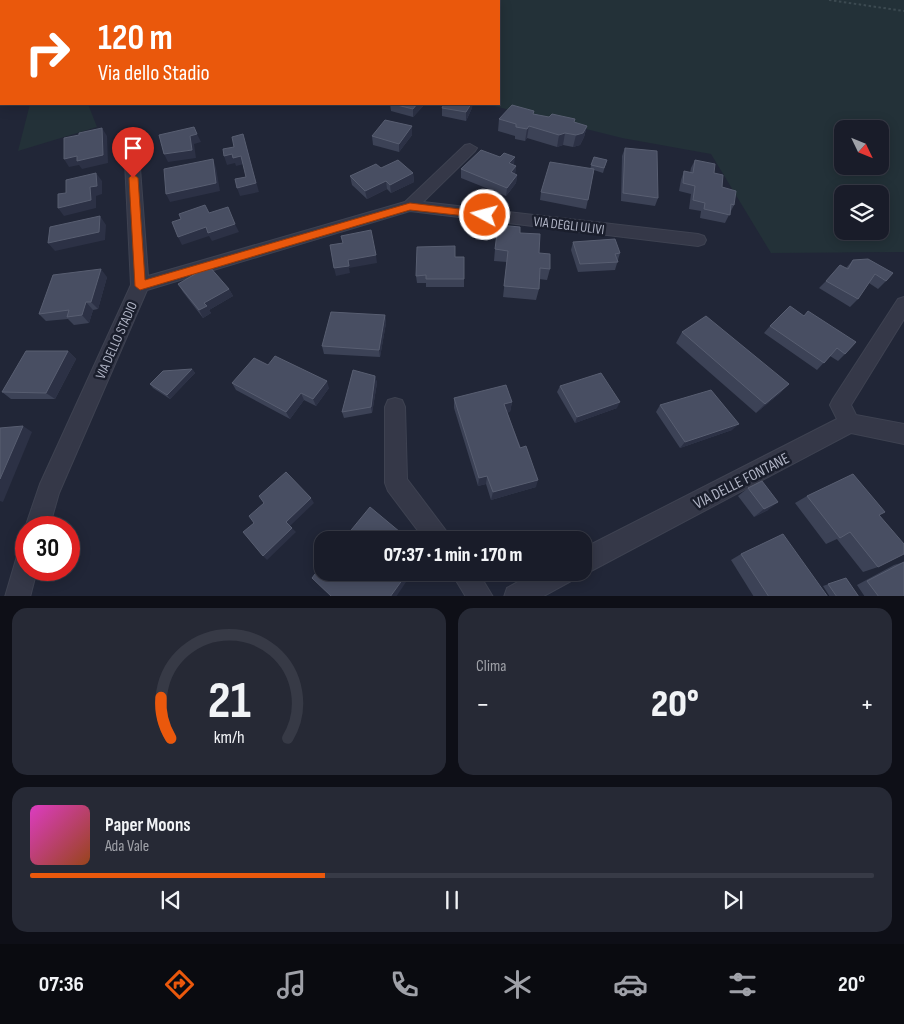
<!DOCTYPE html>
<html lang="it">
<meta charset="utf-8">
<style>
:root{--surface:#191c29;--page:#262935;--text:#f1f3f6;--muted:#9fa1a8;--line:#373a46;--accent:#ea580c}
body{margin:0;font-family:"Sofia Sans Condensed",sans-serif;background:var(--page);color:var(--text);height:100vh;display:flex;flex-direction:column;font-size:19px;white-space:nowrap}
*{box-sizing:border-box;margin:0}
p{font-size:16px;color:var(--muted)}
.icon{flex:none;width:28px;height:28px;fill:none;stroke:currentColor;stroke-width:2;stroke-linecap:round;stroke-linejoin:round}
.map{position:relative;height:596px;overflow:hidden}
.drawer{display:flex;flex-direction:column;gap:12px;padding:12px;background:#0e0f17;flex:1}
.drawer>*{flex:none}
.hud{position:absolute;left:0px;top:0px;width:500px;height:105px;box-shadow:0 2px 12px #0003,0 0 0 1px var(--line);background:#ea580c;color:#fff;overflow:hidden}
.needle{width:32px;rotate:133deg}
.controls{position:absolute;left:834px;top:120px;display:grid;gap:10px}
.controls a{display:grid;place-items:center;width:55px;height:55px;border-radius:10px;background:var(--surface);box-shadow:0 2px 12px #0003,0 0 0 1px var(--line);font-size:25px}
.speed{position:absolute;left:15px;top:516px;display:flex;gap:10px;font-size:25px;font-weight:700;text-align:center}
.speed>*{display:grid;place-content:center;width:65px;height:65px;border-radius:50%;background:var(--surface);box-shadow:0 2px 12px #0003,0 0 0 1px var(--line);line-height:1}
.speed .limit{border:8px solid #d22;background:#fff;color:#111}
.pin{position:absolute;display:grid;place-items:center;width:42px;height:42px;color:#fff;margin:-51px -21px;border-radius:50% 50% 50% 0;rotate:-45deg;box-shadow:0 0 5px #0007}
.pin .icon{rotate:45deg}
.me{position:absolute;width:55px;margin:-28px;rotate:277deg;stroke-linejoin:round;filter:drop-shadow(0 0 4px #0008)}
.turn{display:flex;align-items:center;gap:18px;height:105px;padding:0 15px;font-size:22px}
.turn .icon{width:65px;height:65px;stroke-width:2.5}
.turn b{display:block;font-size:35px;line-height:42px}
.big{font-size:38px;font-weight:800;line-height:1.1}
.drawer .tile{flex:1;display:flex;flex-direction:column;justify-content:center;gap:8px;min-width:0;padding:0 18px;border-radius:15px;background:var(--page)}
.drawer .dial{align-items:center;gap:0}
.dial svg{height:130px;overflow:visible;fill:none;stroke:var(--line);stroke-width:7;stroke-linecap:round;text-anchor:middle}
.dial text{fill:var(--text);stroke:none}
.song{display:flex;align-items:center;gap:15px}
.cover{width:60px;height:60px;border-radius:8px;background:linear-gradient(135deg,hsl(310 70% 55%),hsl(20 70% 35%))}
.played{height:5px;border-radius:2px;background:linear-gradient(90deg,var(--accent) 35%,var(--line) 35%)}
.keys{display:flex;justify-content:space-around;direction:ltr}
.heat{display:flex;justify-content:space-between;align-items:center;font-size:28px;direction:ltr}
.drawer .tiles{flex:1;display:grid;gap:12px;grid-template-columns:1fr 1fr}
.tile:last-child{grid-column:span 2}
.trip{position:absolute;left:314px;top:531px;width:278px;height:50px;border-radius:15px;background:var(--surface);box-shadow:0 2px 12px #0003,0 0 0 1px var(--line);font-weight:800;line-height:50px;text-align:center}
.tabs{display:flex;height:80px;justify-content:space-around;align-items:center;background:#0a0b10;color:var(--muted)}
.tabs .icon{width:35px;height:35px}
.tabs .active{color:var(--accent)}
.tabs b{font-size:22px;color:var(--text)}
.map>svg:first-child{display:block}
</style>
<div class="map">
<svg width="904" height="597" viewBox="0 0 904 597">
<rect width="100%" height="100%" fill="#212637"/>
<g fill="#233138" fill-rule="evenodd">
<path d="M40 0H260L38 1Z"/>
<path d="M261 0H904V252L771 253 711 154 622 138 486 104H499V1ZM842 129H880V166H842ZM842 194H880V231H842Z"/>
<path d="M30 104H88L97 127 18 151Z"/>
</g>
<g fill="none" stroke-linecap="round" stroke-linejoin="round">
<g stroke="#3e4251" stroke-width="2">
<g id="minor">
<path d="M131 137 138 141 148 276 405 202 465 145 470 144 477 148 475 151 423 202 698 234 704 236 706 240 704 244 698 246 410 211 147 290 59 493 49 528H26V530L25 528 40 484 131 285 124 141Z"/>
<path d="M904 297V319L851 405 856 415 904 424V444L851 433 591 571 582 574 578 572H582V549L837 419 830 405 833 399 898 299Z"/>
<path d="M395 398 402 400 405 407 407 479 447 532 451 540H425L388 491 385 483V407L388 400Z"/>
<path d="M26 553V570H37L30 597H5L17 556Z"/>
<path d="M451 572H478L493 597H466Z"/>
<path d="M536 572H574L571 581 542 597H504L507 588Z"/>
</g>
</g>
<path stroke="#3c4a51" stroke-width="2" stroke-dasharray="2.5 2.5" stroke-linecap="butt" d="M829 0 904 11"/>
<use href="#minor" fill="#353848" fill-rule="evenodd"/>
</g>
<g fill="#3c4256">
<path d="M390 104H425L413 117 391 111Z"/>
<path d="M442 108H472L466 121 442 116Z"/>
<path d="M534 114 587 126 584 137 580 145 573 147 563 145 557 147 527 138 525 141 515 139V136L498 131 499 119Z"/>
<path d="M412 126V135L399 152 373 145 372 136Z"/>
<path d="M625 148 658 198 655 206 621 201 622 156Z"/>
<path d="M594 157 607 160 603 173 594 170 586 209 540 200 541 192 590 169Z"/>
<path d="M695 160 714 173 722 187 734 205 725 223 700 218 701 211 689 209 691 194 679 191 681 180 684 171 690 173 691 168Z"/>
<path d="M514 165 516 166 515 174 517 175 516 183 506 196 461 178V169Z"/>
<path d="M381 168 413 173 414 182 391 193 387 189 367 199 352 185 350 176Z"/>
<path d="M520 233 539 253 550 269 547 280 539 279V289L536 300 503 297 507 262 494 261 495 249Z"/>
<path d="M573 242 620 253 615 270 578 272 571 250Z"/>
<path d="M455 257 464 279V287H426V283H417L416 276Z"/>
<path d="M853 260 886 281 878 289 869 283 858 299 850 307 819 288 826 281 846 268Z"/>
<path d="M107 277 98 309 93 310 89 323 74 325 68 319 46 321 39 314Z"/>
<path d="M178 284 229 289 233 296 209 310 211 313 203 318 183 292Z"/>
<path d="M385 315 386 323 380 357 324 354 322 346Z"/>
<path d="M804 316 845 354 838 361 830 356 817 370 764 333 770 326Z"/>
<path d="M682 332 789 384 779 394 756 413 676 343Z"/>
<path d="M68 351 76 359 55 399H11L2 392Z"/>
<path d="M268 365 329 388 316 406 304 400 290 419 236 390 232 383Z"/>
<path d="M192 369 195 373 170 399 153 388 150 384Z"/>
<path d="M375 376 377 383 372 413 344 418 342 412Z"/>
<path d="M560 386 617 408 575 423 557 392Z"/>
<path d="M454 398 512 402 510 412H507L536 487 491 500 486 484 478 486 454 408Z"/>
<path d="M660 405 732 430 680 448 656 412Z"/>
<path d="M748 488 768 510 754 517 738 496Z"/>
<path d="M807 496 879 515 878 567 863 572 837 539 826 544 795 503Z"/>
<path d="M741 554 828 597H754L731 560Z"/>
<path d="M904 562V597H865L857 585 894 565Z"/>
<path d="M846 578 859 597H830L823 586Z"/>
</g>
<g fill="#2c3145">
<path d="M417 104H425L413 117V109Z"/>
<path d="M471 104H473L472 108 466 121V112Z"/>
<path d="M412 126V135L399 152V144Z"/>
<path d="M529 126 527 138 525 141 527 129Z"/>
<path d="M587 126 584 137 580 145 573 147 576 135Z"/>
<path d="M102 128 107 136 108 163 82 169 79 165 69 167 64 159 77 156Z"/>
<path d="M565 133 563 145 557 147 559 135Z"/>
<path d="M197 134 201 142 194 144 196 158 168 162 164 154 190 136Z"/>
<path d="M243 134 259 192 240 196 237 188 256 183Z"/>
<path d="M232 154 241 156 244 164 236 166 235 163 227 165 224 156Z"/>
<path d="M515 157 514 165 509 163Z"/>
<path d="M213 159 216 168 220 191 170 202 166 194Z"/>
<path d="M516 166 515 174 511 172Z"/>
<path d="M96 173 102 181V194L96 196V208L64 216 58 208 90 187Z"/>
<path d="M413 173 414 182 391 193 390 185Z"/>
<path d="M517 175 516 183 506 196 507 188Z"/>
<path d="M386 181 387 189 367 199 365 191Z"/>
<path d="M100 216 106 225 105 240 55 251 48 243Z"/>
<path d="M235 224 239 232 212 241 209 236 182 245 178 237 206 227Z"/>
<path d="M376 255 377 263 349 268 350 273 336 276 334 268 348 260Z"/>
<path d="M101 269 107 277 98 309 91 302Z"/>
<path d="M229 289 233 296 209 310 211 313 203 318 199 310 204 303Z"/>
<path d="M86 302 93 310 89 323 82 315Z"/>
<path d="M385 315 386 323 380 357 379 350Z"/>
<path d="M68 351 76 359 55 399 46 393Z"/>
<path d="M192 369 195 373 170 399 167 395Z"/>
<path d="M375 376 377 383 372 413 371 407Z"/>
<path d="M327 381 329 388 316 406 313 399Z"/>
<path d="M789 384 779 394 756 413 765 404Z"/>
<path d="M301 393 304 400 290 419 286 412Z"/>
<path d="M512 402 510 412 503 414 504 404Z"/>
<path d="M620 402 617 408 575 423 577 417Z"/>
<path d="M739 424 732 430 680 448 685 442Z"/>
<path d="M23 426 32 432 3 502 0 501V479Z"/>
<path d="M487 476 486 484 478 486 479 478Z"/>
<path d="M538 480 536 487 491 500 493 492Z"/>
<path d="M311 498 314 503 290 526 286 522Z"/>
<path d="M778 502 768 510 754 517 764 509Z"/>
<path d="M292 528 296 532 267 560 263 556Z"/>
<path d="M408 572H412V573L396 597H390Z"/>
</g>
<g fill="#484e62" stroke="#585e71">
<path d="M393 104H417L413 109Z"/>
<path d="M444 104H471L466 112 442 108Z"/>
<path d="M512 105 534 111 533 114 549 117 552 114 575 119 574 122 587 126 583 133 576 135 565 133 559 135 529 126 527 129 516 127V124L499 119Z"/>
<path d="M385 120 412 126 399 144 372 136Z"/>
<path d="M194 127 197 134 190 136 192 150 164 154 159 135Z"/>
<path d="M102 128 103 155 77 161V156L64 159V138L79 135V133Z"/>
<path d="M243 134 256 183 237 188 235 179 246 177 241 156 233 158 232 154 224 156 223 149 234 147 232 137Z"/>
<path d="M625 148 657 151 658 198 623 193Z"/>
<path d="M481 150 500 157 504 153 515 157 509 163 516 166 511 172 517 175 507 188 461 169Z"/>
<path d="M594 157 607 160 604 168 591 165Z"/>
<path d="M213 159 216 183 166 194 164 169Z"/>
<path d="M398 160 413 173 390 185 386 181 365 191 350 176 376 164 381 168Z"/>
<path d="M695 160 715 164 714 173 723 175 722 187 736 191 734 205 731 204 730 215 704 209 705 203 693 200 695 186 683 183 684 171 693 173Z"/>
<path d="M550 162 594 169 588 200 541 192Z"/>
<path d="M96 173 97 186 90 187 91 200 58 208V194L66 193V180Z"/>
<path d="M205 205 209 213 228 207 235 224 208 233 206 227 178 237 172 222 181 219 179 214Z"/>
<path d="M100 216 99 232 48 243 50 227Z"/>
<path d="M498 225 520 227V233L540 234 539 253 550 254V269L540 268 539 289 504 286 508 251 495 249Z"/>
<path d="M371 230 376 255 348 260 349 266 334 268 330 245 343 243 341 236Z"/>
<path d="M615 239 620 253 615 254 618 262 580 264 573 242Z"/>
<path d="M455 246V257H464V279H426V275L416 276 417 247Z"/>
<path d="M868 259 893 273 886 281 875 274 858 299 826 281 840 265 848 269 853 260Z"/>
<path d="M209 266 229 289 204 303 207 306 199 310 178 284Z"/>
<path d="M101 269 91 302H86L82 315 67 317 69 310 39 314 53 275Z"/>
<path d="M790 306 804 316 808 311 856 342 845 354 837 348 824 363 770 326Z"/>
<path d="M331 312 385 315 379 350 322 346Z"/>
<path d="M706 316 789 384 765 404 682 332Z"/>
<path d="M26 351H68L46 393 2 392Z"/>
<path d="M275 356 327 381 313 399 301 393 286 412 232 383 254 358 268 365Z"/>
<path d="M192 369 167 395 150 384 163 371Z"/>
<path d="M353 370 375 376 371 407 342 412Z"/>
<path d="M601 373 620 402 577 417 560 386Z"/>
<path d="M506 385 512 402 504 404 520 448 526 446 538 480 493 492 487 476 479 478 454 398Z"/>
<path d="M711 390 739 424 685 442 660 405Z"/>
<path d="M23 426 0 479V428Z"/>
<path d="M286 472 311 498 286 522 292 528 263 556 243 532 254 523 249 516 264 503 259 496Z"/>
<path d="M853 474 885 512 879 515 904 544V554L878 567 850 532 840 538 807 496Z"/>
<path d="M762 481 778 502 764 509 748 488Z"/>
<path d="M370 507 406 537 403 540H343Z"/>
<path d="M783 534 828 597H769L741 554Z"/>
<path d="M904 562V597H879L867 581Z"/>
<path d="M322 565V572H408L390 597H332L312 578Z"/>
<path d="M846 578 859 597H837L828 584Z"/>
</g>
<path fill="#ea580c" stroke="#983908" d="M133 174 138 178 145 280 410 203 485 212 490 215 485 218 410 210 140 290 135 286 129 178Z"/>
<g text-anchor="middle" stroke-width="5" stroke-linejoin="round" paint-order="stroke">
<g font-size="14" fill="#afb3c4" stroke="#1a1e2c">
<text transform="translate(569 225) rotate(7)" y="5">VIA DEGLI ULIVI</text>
<text transform="translate(116 340) rotate(-66)" y="5">VIA DELLO STADIO</text>
</g>
<g font-size="16" fill="#afb3c4" stroke="#1a1e2c">
<text transform="translate(741 480) rotate(-27)" y="6">VIA DELLE FONTANE</text>
</g>
</g>
</svg>
<div class="controls">
<a><svg class="needle" viewBox="-14 -14 28 28"><path d="M0-13l5 13h-10z" fill="#e53935"/><path d="M0 13l5-13h-10z" fill="#9fa1a8"/></svg></a>
<a><svg class="icon" aria-label="layers" viewBox="0 0 24 24"><path d="M12 4l9 5-9 5-9-5zM3 14l9 5 9-5"/></svg></a>
</div>
<div class="speed"><div class="limit">30</div></div>
<div class="pin" style="left:133px;top:178px;background:#d93025"><svg class="icon" aria-label="arrive" viewBox="0 0 24 24"><path d="M6 21V4h12l-3 4 3 4H6"/></svg></div>
<svg class="me" style="left:485px;top:215px" viewBox="-20 -20 40 40"><circle r="17" fill="#ea580c" stroke="#fff" stroke-width="3"/><path d="M0-11L8 9 0 5-8 9z" fill="#fff"/></svg>
<div class="trip">07:37 · 1 min · 170 m</div>
<div class="hud">
<div class="turn"><svg class="icon" aria-label="right" viewBox="0 0 24 24"><path d="M7 20v-9h11M14 6l5 5-5 5"/></svg><div><b>120 m</b>Via dello Stadio</div></div>
</div>
</div>
<section class="drawer">
<div class="tiles">
<div class="tile dial"><svg viewBox="0 0 100 80">
<path d="M14 69A42 42 0 1 1 86 69"/>
<path d="M14 69A42 42 0 0 1 8 44" stroke="#ea580c"/>
<text x="50" y="56" font-size="32" font-weight="700">21</text>
<text x="50" y="72" font-size="11">km/h</text>
</svg></div>
<div class="tile"><p>Clima</p>
<div class="heat"><a>−</a><b class="big">20°</b><a>+</a></div>
</div>
<div class="tile">
<div class="song"><i class="cover"></i><div><b>Paper Moons</b><p>Ada Vale</p></div></div>
<div class="played"></div>
<div class="keys"><svg class="icon" aria-label="previous" viewBox="0 0 24 24"><path d="M18 5L8 12l10 7zM5 5v14"/></svg><svg class="icon" aria-label="pause" viewBox="0 0 24 24"><path d="M8 5v14M16 5v14"/></svg><svg class="icon" aria-label="next" viewBox="0 0 24 24"><path d="M6 5l10 7-10 7zM19 5v14"/></svg></div>
</div>
</div>
</section>
<nav class="tabs">
<b>07:36</b>
<svg class="icon active" aria-label="directions" viewBox="0 0 24 24"><path d="M12 3l9 9-9 9-9-9zM9 14v-3h6M13 9l2 2-2 2"/></svg>
<svg class="icon" aria-label="music" viewBox="0 0 24 24"><path d="M9 18V5l10-2v13"/><circle cx="6" cy="18" r="3"/><circle cx="16" cy="16" r="3"/></svg>
<svg class="icon" aria-label="phone" viewBox="0 0 24 24"><path d="M5 4h4l2 5-3 2q2 4 5 5l2-3 5 2v4C11 20 4 13 5 4z"/></svg>
<svg class="icon" aria-label="climate" viewBox="0 0 24 24"><path d="M12 3v18M4 7l16 10M4 17L20 7"/></svg>
<svg class="icon" aria-label="car" viewBox="0 0 24 24"><path d="M5 17H2v-5l4-1 3-4h7l3 4 3 1v5h-3M9 17h6M6 11h13"/><circle cx="7" cy="17" r="2"/><circle cx="17" cy="17" r="2"/></svg>
<svg class="icon" aria-label="filters" viewBox="0 0 24 24"><path d="M4 7h16M4 17h16"/><circle cx="9" cy="7" r="2"/><circle cx="15" cy="17" r="2"/></svg>
<b>20°</b>
</nav>
